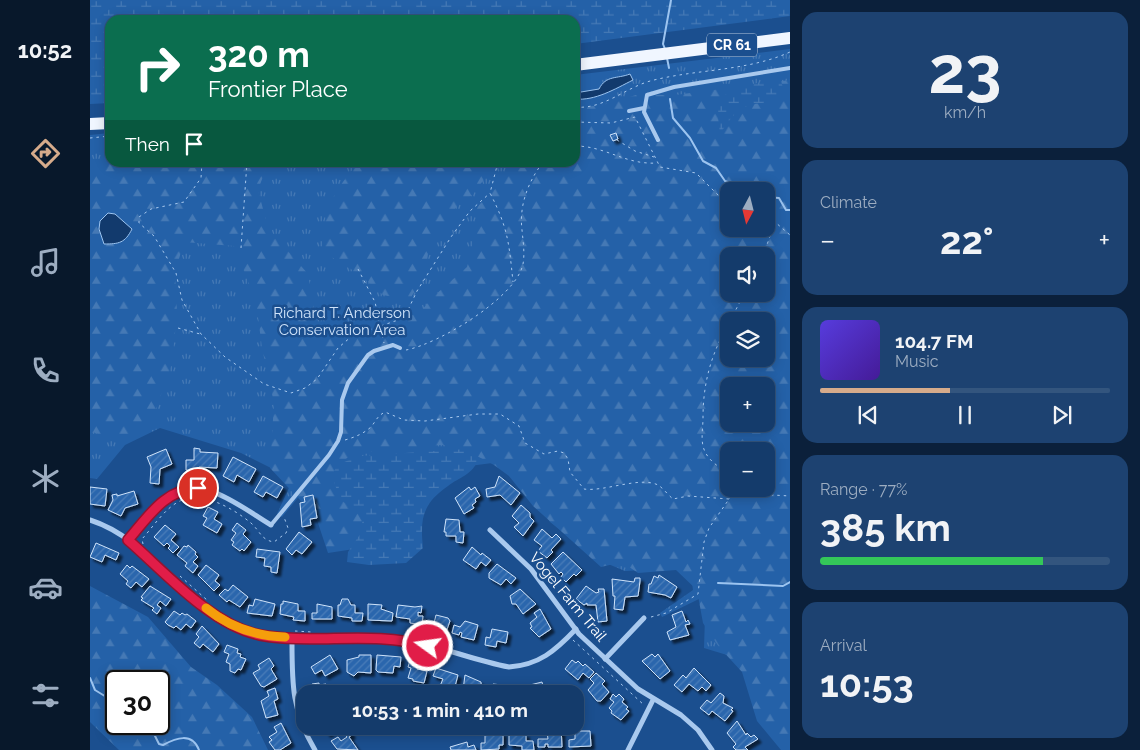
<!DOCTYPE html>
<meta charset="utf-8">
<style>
:root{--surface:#143b6b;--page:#1d4271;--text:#f1f3f6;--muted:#9dadc1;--line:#33557e;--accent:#d6ab8b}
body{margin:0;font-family:Raleway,sans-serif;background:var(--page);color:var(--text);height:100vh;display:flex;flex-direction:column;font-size:19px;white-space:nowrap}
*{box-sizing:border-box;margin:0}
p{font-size:16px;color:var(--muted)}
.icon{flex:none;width:28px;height:28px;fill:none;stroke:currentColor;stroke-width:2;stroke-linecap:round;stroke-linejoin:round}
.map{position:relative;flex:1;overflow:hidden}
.panel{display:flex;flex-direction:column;gap:12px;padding:12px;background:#0b203b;width:350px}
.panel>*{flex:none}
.hud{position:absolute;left:15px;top:15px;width:475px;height:152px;border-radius:15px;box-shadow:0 2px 12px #0003,0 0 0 1px var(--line);background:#0b6e4f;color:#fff;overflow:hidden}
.needle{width:32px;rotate:187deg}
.tools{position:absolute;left:630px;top:182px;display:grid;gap:10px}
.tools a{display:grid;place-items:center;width:55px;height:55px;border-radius:10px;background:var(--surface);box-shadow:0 2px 12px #0003,0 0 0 1px var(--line);font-size:25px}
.speed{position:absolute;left:15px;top:670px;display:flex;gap:10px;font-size:25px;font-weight:700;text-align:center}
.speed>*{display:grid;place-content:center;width:65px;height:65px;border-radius:50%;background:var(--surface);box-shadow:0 2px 12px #0003,0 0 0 1px var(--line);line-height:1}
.speed .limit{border:2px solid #111;border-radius:8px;background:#fff;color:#111}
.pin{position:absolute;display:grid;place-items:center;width:42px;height:42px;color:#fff;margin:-21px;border:2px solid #fff;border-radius:50%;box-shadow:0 1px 5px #0007}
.me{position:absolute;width:55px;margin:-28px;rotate:284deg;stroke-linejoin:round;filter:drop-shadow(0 0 4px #0008)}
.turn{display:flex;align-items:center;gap:18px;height:105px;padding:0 20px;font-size:22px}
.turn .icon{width:65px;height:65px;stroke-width:2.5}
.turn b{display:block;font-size:35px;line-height:42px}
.then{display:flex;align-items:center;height:48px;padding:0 20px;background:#0003;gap:10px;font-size:19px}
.big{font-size:38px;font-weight:700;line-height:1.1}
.panel .tile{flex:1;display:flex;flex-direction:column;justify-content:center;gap:8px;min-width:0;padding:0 18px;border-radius:15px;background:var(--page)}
.panel .dial{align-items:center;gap:0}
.dial b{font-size:65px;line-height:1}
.song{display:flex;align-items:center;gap:15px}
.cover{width:60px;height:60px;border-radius:8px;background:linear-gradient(135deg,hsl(250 70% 55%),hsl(260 70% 35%))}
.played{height:5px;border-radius:2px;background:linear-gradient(90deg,var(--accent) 45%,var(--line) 45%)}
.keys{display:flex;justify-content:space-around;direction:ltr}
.heat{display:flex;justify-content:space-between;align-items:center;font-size:28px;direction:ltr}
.charge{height:8px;border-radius:4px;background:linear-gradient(90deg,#34c759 77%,var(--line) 0)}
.trip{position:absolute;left:206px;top:685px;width:288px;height:50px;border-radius:15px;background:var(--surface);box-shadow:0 2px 12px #0003,0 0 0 1px var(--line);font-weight:700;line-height:50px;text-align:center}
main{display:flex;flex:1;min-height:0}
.tabs{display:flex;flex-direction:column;width:90px;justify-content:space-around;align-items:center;background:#08182b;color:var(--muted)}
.tabs .icon{width:35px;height:35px}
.tabs .active{color:var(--accent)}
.tabs b{font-size:22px;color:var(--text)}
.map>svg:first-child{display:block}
</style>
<main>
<nav class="tabs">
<b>10:52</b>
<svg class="icon active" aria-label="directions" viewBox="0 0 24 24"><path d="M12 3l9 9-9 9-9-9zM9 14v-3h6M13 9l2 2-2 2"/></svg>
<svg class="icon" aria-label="music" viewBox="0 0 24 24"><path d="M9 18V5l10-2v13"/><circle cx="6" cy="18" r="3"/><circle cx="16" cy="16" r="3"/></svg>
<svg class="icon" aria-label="phone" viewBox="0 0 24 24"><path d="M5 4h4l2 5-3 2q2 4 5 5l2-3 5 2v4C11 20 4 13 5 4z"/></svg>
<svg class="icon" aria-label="climate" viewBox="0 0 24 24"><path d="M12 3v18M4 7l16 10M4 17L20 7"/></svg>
<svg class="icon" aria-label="car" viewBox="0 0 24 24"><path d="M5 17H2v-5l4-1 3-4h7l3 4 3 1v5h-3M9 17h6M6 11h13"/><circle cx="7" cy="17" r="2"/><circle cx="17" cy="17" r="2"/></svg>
<svg class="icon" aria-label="filters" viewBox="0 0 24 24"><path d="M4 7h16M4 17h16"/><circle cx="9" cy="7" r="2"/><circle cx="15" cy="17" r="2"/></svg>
</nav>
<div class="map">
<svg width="700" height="750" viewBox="0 0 700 750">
<defs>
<pattern id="grass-tufts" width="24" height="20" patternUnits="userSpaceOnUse" patternTransform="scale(1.25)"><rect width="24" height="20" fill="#2461a8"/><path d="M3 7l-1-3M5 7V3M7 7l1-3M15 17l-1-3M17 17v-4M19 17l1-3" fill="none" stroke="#4579b5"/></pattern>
<pattern id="forest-firs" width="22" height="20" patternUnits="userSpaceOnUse" patternTransform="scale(1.25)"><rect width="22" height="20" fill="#2461a8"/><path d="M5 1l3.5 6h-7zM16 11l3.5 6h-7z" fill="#4579b5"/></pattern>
<pattern id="wetland-marsh" width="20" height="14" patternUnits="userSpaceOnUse" patternTransform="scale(1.25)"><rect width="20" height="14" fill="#2461a8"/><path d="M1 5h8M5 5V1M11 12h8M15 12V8" fill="none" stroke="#4579b5"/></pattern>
<pattern id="building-hatch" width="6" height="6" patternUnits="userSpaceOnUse" patternTransform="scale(1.25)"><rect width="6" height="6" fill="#2a66ad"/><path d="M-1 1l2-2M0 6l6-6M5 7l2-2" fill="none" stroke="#4a7db9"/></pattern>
<filter id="shadow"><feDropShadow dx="3.5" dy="3.5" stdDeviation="1" flood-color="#0009"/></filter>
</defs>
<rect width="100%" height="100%" fill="#1b4f8f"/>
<path fill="url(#grass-tufts)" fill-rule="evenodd" d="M700 49V747L660 662 614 648 615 617 611 598 572 617 570 613 603 590 601 575 589 568 535 571 511 561 460 522 439 487 410 462 217 487 192 517 187 514 203 479 151 453 70 428 35 445 7 479 0 478V135L20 133V162H485V75ZM639 191H676V229H639ZM639 256H676V294H639ZM639 321H676V359H639ZM639 386H676V424H639ZM639 451H676V489H639Z"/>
<g fill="url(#forest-firs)" fill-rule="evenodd">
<path d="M700 80V750H691L667 721 652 672 629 647 613 623 607 590 586 570 548 573 532 562 511 567 443 506 419 476 404 465 368 446 350 445 265 453 251 462 281 514 264 549 238 553 226 517 180 468 184 403 172 348 166 301 144 246 94 242 85 272 87 313 82 363 64 415 35 444 0 431V163L20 158V162L180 163H178L168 190 178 228 218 274 226 322 262 336 285 333 331 311 345 295 377 267 388 224 387 207 431 163 485 162V108L513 105 546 95H585ZM639 191H676V229H639ZM639 256H676V294H639ZM639 321H676V359H639ZM639 386H676V424H639ZM639 451H676V489H639Z"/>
<path d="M269 162 403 163 399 173 382 195 367 206 339 246 335 276 319 300 293 295 269 274 233 252C232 209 242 194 269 162Z"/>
<path d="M0 586 58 617 101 667 127 685 162 717 178 750H29L0 722ZM26 681H69V724H26Z"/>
</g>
<g fill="url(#wetland-marsh)">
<path d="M0 0H700V16L485 44V20H20V103L0 104Z"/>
<path d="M691 80 694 93 686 102C652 104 649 106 630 134L628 116 629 97 667 83Z"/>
<path d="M377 449 388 461C379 477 371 476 358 486 332 504 330 519 333 548L316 563 279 565 257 562 258 552 271 533 273 517 250 499 242 476 247 465 269 456Z"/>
</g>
<g fill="#123a6d" stroke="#9cc4f0">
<path d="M540 74 543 80C525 89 505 101 485 99V93L509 89C516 75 527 79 540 74Z"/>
<path d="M18 213 25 214 42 229C35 243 29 244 14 244L9 229 10 221Z"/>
</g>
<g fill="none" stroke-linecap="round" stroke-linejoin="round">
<g stroke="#9cc4f0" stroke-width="2">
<path d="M575 49 573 44 581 0"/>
<path d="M577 58 579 68"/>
<path d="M580 99 583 118 600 138 613 161 626 168 635 181 645 185 653 184 664 191"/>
<path d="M676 197 689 198 696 210H700"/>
<path d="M628 583 693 586 700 582"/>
<path d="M0 678 5 690 26 703"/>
<path d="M59 724 69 744 73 745C86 738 102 732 109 750"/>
</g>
</g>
<g fill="url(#building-hatch)" stroke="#cfe3fa" filter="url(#shadow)">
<path d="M526 133 528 139 523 141 520 135Z"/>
<path d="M104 448 110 449V452L128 453 127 468 109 467V471L96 470V460H104Z"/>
<path d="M76 449 82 464 70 469 69 484 60 483 61 467 57 457Z"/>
<path d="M143 457 166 469 159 482 147 475 144 482 133 476Z"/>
<path d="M173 476 193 487 187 498 176 492 173 497 164 492Z"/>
<path d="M409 476 430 493 421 505 410 495 397 497 396 489 405 487Z"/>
<path d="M0 487 17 489 15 506 0 504Z"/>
<path d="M379 487 381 490 385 487 390 496 385 499 386 502 382 505 384 508 374 514 365 498Z"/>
<path d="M44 491 48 504 35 508 31 516 18 510 23 500 22 495 27 494V496Z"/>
<path d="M223 495 227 518 220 519 221 525 212 527 210 503 215 502 214 497Z"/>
<path d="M431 505 440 513V517L444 521 433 536 424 527 429 523 422 516Z"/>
<path d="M118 507 128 512 124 519 132 524 127 533 113 525 117 518 113 516Z"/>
<path d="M356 519 369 520 370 532H374L373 543 366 542V536H356V532H354Z"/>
<path d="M147 523 156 530 153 534 161 542 154 551 152 549 150 551 142 545 144 542 141 540 146 533 142 530Z"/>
<path d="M75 525 86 534 81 540 89 547 83 553 78 548 80 546 77 543 74 546 64 537Z"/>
<path d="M452 529 462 538 466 534 471 539 461 550 463 552 457 558 448 551 452 546 444 540Z"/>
<path d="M209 532 222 542 212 554 206 550 202 555 196 549Z"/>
<path d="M6 543 29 553 26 560 15 555 12 562 0 557Z"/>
<path d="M98 545 106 552 105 554 108 557 103 562 108 566 103 573 95 566 97 563 87 555 94 546 97 547Z"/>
<path d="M382 547 391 555 392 553 401 560 396 566 391 562 386 569 373 560Z"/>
<path d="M167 549 190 552 187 573 181 572V567L174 566 175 558 166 557Z"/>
<path d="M473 552 492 570 486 576 484 574 476 582 471 577 473 574 471 572 469 574 461 564Z"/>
<path d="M407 564 426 578 421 584 416 579 411 585 399 578V573Z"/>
<path d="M37 565 40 568 42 566 59 579 52 587 46 582 41 588 36 584 38 581 30 574Z"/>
<path d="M116 565 129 575 125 581 130 585 124 591 108 575Z"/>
<path d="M569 575 587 587 581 598 575 595 558 592 559 584H561L564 576 568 578Z"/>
<path d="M545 578H550V581L548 596 535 597 533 610 524 609 525 596H523L522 579 544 582Z"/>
<path d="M143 585 158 597 150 607 139 600 137 602 129 595 135 589 138 591Z"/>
<path d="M60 586 81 599 76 606 70 601 67 605 71 608 67 614 62 610 64 608 51 600 53 598 51 597Z"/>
<path d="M496 586 506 593 509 592 508 589H514L517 621 508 622 506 605H497V603L494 605 486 599Z"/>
<path d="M430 589 446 604 433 614 426 604H422L420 596Z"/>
<path d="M165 599 185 604 182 616 157 613 159 605 163 606Z"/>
<path d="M252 599H258L261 605H265V613H273L272 621H262V618L248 616V605H250Z"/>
<path d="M193 601 208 604V611H215V621L203 620 204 617 190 614 191 604H193Z"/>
<path d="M227 604 242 607V619H222V613H227Z"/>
<path d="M278 604 292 605 291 609 303 613 302 621 278 620Z"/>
<path d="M308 605 325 607 332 606 331 613 328 612V616H333L332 625 320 623V619L306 617Z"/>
<path d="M450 609 461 629 449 637 440 628 442 627 440 623 447 617 444 613Z"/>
<path d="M84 611 90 615 92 613 95 615 97 614 106 621 101 628 96 624 91 630 86 626 84 628 78 625 75 622Z"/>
<path d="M592 611 596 622 598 620 600 624 595 625 599 635 580 640 577 632 586 627 582 615Z"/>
<path d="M346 615 358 618 360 621 356 632 337 627 338 622 344 623Z"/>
<path d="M375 621 388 625 384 640 371 637 372 633 370 632 369 635 362 633 364 625 370 627Z"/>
<path d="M112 626 129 644 123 652 113 644 110 648 104 643 109 637 106 634Z"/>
<path d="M402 629 418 632 416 643 407 641 406 647 395 645 396 637 400 638Z"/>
<path d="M137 645 148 649 147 653 151 654 150 657 156 659 151 670 148 669 145 673 140 671V664L136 662 139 654 134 652Z"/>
<path d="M562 654 565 657 568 654 580 671 570 679 552 661Z"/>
<path d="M240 655 248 669 235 676 232 670 225 674 221 667Z"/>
<path d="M269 655H281V673L268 672 264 676 257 672V660L269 657Z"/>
<path d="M287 655 311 657 310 667 304 666 303 673 288 672 286 670Z"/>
<path d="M179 658 184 666 181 669 187 679 174 687 171 686 163 673 170 669 168 665Z"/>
<path d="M320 660 329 662 327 669 337 671 334 683 323 681V679L318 678 321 668 318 667Z"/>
<path d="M482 660 486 663 488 661 493 666 495 664 504 672 499 678 493 673 488 680 475 669Z"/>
<path d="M346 668 368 675 364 690 350 686 353 679 343 676Z"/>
<path d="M604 668 621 685 616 691 612 687 608 691 599 684 592 692 584 685 593 675 596 678Z"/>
<path d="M506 673 515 681 512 684 519 692 511 701H507L498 690 504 683 500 679Z"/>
<path d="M375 675 391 682V684L394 685 392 694H376L377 692 373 690Z"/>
<path d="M452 682 455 694H433L432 687Z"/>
<path d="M229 683V685L236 684 237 694H223L222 684Z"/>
<path d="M403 684 421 686 420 691 425 692V694L402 693Z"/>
<path d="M185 688 188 699 184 701 188 715 176 718 171 701 179 696 177 691Z"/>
<path d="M630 693 634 696 633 703 643 708 641 710 643 711 635 721 622 711 619 715 610 708 617 700 621 703Z"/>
<path d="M523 694 526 697 529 694 534 699 532 702 538 707 536 709 539 711 531 720 521 713 522 711 519 708 524 702 520 699Z"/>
<path d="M647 721 656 735 657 733 661 737 664 735 668 739 655 747 658 750H646L643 747 646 744 637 733Z"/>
<path d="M191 723 201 743 190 750H185L179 742 182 740 179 737 187 732 184 727Z"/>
<path d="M234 726H250V727L237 734Z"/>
<path d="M465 726H471L472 747H458V744H455V747H448V739H458L457 732H465Z"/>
<path d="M259 730 262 735 259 737 268 750 247 749 241 741 248 737 251 741 257 737 254 733Z"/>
<path d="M431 731V734H436V741H443L444 750H432V746L419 745V735L422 734V732Z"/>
<path d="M485 731H500L501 746 479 747V740L485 739Z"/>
<path d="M395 733H413V745H409V749L391 750V743H395Z"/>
<path d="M377 742 378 747 384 745 386 750H361L360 747Z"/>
</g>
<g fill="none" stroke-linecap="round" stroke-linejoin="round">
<g stroke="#a9c9ee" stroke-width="1" stroke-dasharray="2.5 4" stroke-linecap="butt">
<path d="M485 107C514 110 537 86 564 80 609 69 658 71 700 52"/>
<path d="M485 122 521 123 545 117 570 167 606 173 639 206"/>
<path d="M0 138 20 136"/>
<path d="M527 140 545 151 564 157"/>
<path d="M485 146C516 146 535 165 567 163"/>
<path d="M112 162 111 178 94 202 61 209 49 217V223L64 236 86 273 92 300 111 334 135 357 174 384 201 393 215 388 227 379 248 348 262 336 308 320 318 310 327 291 361 237 380 211 400 193"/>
<path d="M408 162 400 193C418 228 419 243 423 282"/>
<path d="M676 220 685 222 700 235"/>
<path d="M151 248 157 162"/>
<path d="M673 256 685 222"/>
<path d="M268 269 285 302 294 343"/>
<path d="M640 321 654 294"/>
<path d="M639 323C621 354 613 383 613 418 613 427 611 437 613 446 616 459 628 467 639 473"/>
<path d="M88 328 110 334"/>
<path d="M316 350C348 344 426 298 433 264 435 253 433 241 432 230 429 205 438 182 453 162"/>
<path d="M255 440C265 437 273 434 281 427 286 421 287 416 295 412L314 420 335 421 388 414H410L429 426 435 443 454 454 468 451 474 453 478 459 480 472 494 489C514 492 550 476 568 485 573 488 578 495 583 499L598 496 639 499"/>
<path d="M53 544 52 539C63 527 75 508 90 501 112 490 144 509 161 523 170 531 171 540 184 542L196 533 198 528 194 517"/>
<path d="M90 576 117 600"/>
<path d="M561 617 576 613 608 594 614 542 619 528 644 492 648 490 665 494 700 496"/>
<path d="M205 631 221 632"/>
<path d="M483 640 554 705"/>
</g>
<g stroke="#a9c9ee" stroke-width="4">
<path d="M539 111 554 108"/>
<path d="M568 140 554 112 557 95 584 87 700 68"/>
<path d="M181 525 239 455 248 441 251 432 252 400 258 383 278 355 284 351 303 345 310 348"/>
</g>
<g stroke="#a9c9ee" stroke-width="5">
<path d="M0 520C60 539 92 604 150 628 194 647 260 633 308 639 346 644 381 660 419 667 449 665 465 651 486 629"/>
<path d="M400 530 441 569 489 634 548 689 591 715 608 730 622 750"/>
<path d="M38 540C50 526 62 509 77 497 110 471 152 508 181 525"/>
<path d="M202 637C202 682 201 710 225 750"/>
<path d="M515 659 554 618"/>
<path d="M538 750 563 700"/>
</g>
<g stroke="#f0f6ff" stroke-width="12">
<path d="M485 65 700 38"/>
<path d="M0 124 20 123"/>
</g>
</g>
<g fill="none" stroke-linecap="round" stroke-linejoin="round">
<g stroke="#92132f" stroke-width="12">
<path id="route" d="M108 488C75 489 58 517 38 540 75 572 121 625 170 635 225 645 281 630 338 646"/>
</g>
<use href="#route" stroke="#e11d48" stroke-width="9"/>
<path stroke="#f59e0b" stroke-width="9" d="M116 608C139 627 166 636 195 637"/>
</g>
<g text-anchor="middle" stroke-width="5" stroke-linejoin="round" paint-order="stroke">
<rect fill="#1b4f8f" stroke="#bbcadd" stroke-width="1" x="617" y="33.5" width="50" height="23" rx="4"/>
<g font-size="14" font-weight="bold" fill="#fff">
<text x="642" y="50">CR 61</text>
</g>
<g font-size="15" fill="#cfe3fa" stroke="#1b4f8f">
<text x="252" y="318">Richard T. Anderson<tspan x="252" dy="17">Conservation Area</tspan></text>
</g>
<g font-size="15" fill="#fff" stroke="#1b4f8f">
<text transform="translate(478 597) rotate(50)" y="5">Vogel Farm Trail</text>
</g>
</g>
</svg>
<div class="tools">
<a><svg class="needle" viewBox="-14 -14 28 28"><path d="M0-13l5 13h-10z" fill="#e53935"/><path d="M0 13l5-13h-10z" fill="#9dadc1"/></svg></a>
<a><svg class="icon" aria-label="sound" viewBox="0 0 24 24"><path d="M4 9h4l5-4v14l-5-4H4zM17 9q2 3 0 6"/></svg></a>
<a><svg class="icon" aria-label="layers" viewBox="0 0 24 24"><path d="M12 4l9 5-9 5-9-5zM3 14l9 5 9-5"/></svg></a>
<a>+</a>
<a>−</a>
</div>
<div class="speed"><div class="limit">30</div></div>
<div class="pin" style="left:108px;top:488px;background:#d93025"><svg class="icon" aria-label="arrive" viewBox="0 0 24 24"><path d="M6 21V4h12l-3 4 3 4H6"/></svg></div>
<svg class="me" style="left:338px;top:646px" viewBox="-20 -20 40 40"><circle r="17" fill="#e11d48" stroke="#fff" stroke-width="3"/><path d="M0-11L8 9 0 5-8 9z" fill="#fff"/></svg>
<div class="trip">10:53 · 1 min · 410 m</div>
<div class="hud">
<div class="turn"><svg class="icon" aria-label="right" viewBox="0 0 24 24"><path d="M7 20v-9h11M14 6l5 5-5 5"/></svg><div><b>320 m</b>Frontier Place</div></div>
<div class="then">Then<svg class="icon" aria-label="arrive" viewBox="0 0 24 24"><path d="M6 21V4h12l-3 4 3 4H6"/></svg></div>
</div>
</div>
<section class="panel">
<div class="tile dial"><b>23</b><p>km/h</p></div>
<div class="tile"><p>Climate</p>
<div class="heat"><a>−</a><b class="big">22°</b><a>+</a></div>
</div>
<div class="tile">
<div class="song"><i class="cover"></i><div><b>104.7 FM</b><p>Music</p></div></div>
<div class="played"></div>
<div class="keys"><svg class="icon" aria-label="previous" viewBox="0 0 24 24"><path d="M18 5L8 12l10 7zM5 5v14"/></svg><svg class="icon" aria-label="pause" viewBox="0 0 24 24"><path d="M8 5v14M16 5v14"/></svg><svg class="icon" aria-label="next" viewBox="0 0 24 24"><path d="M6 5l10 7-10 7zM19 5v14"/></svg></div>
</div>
<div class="tile"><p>Range · 77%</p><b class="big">385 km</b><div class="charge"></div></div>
<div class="tile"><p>Arrival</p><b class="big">10:53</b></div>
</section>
</main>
